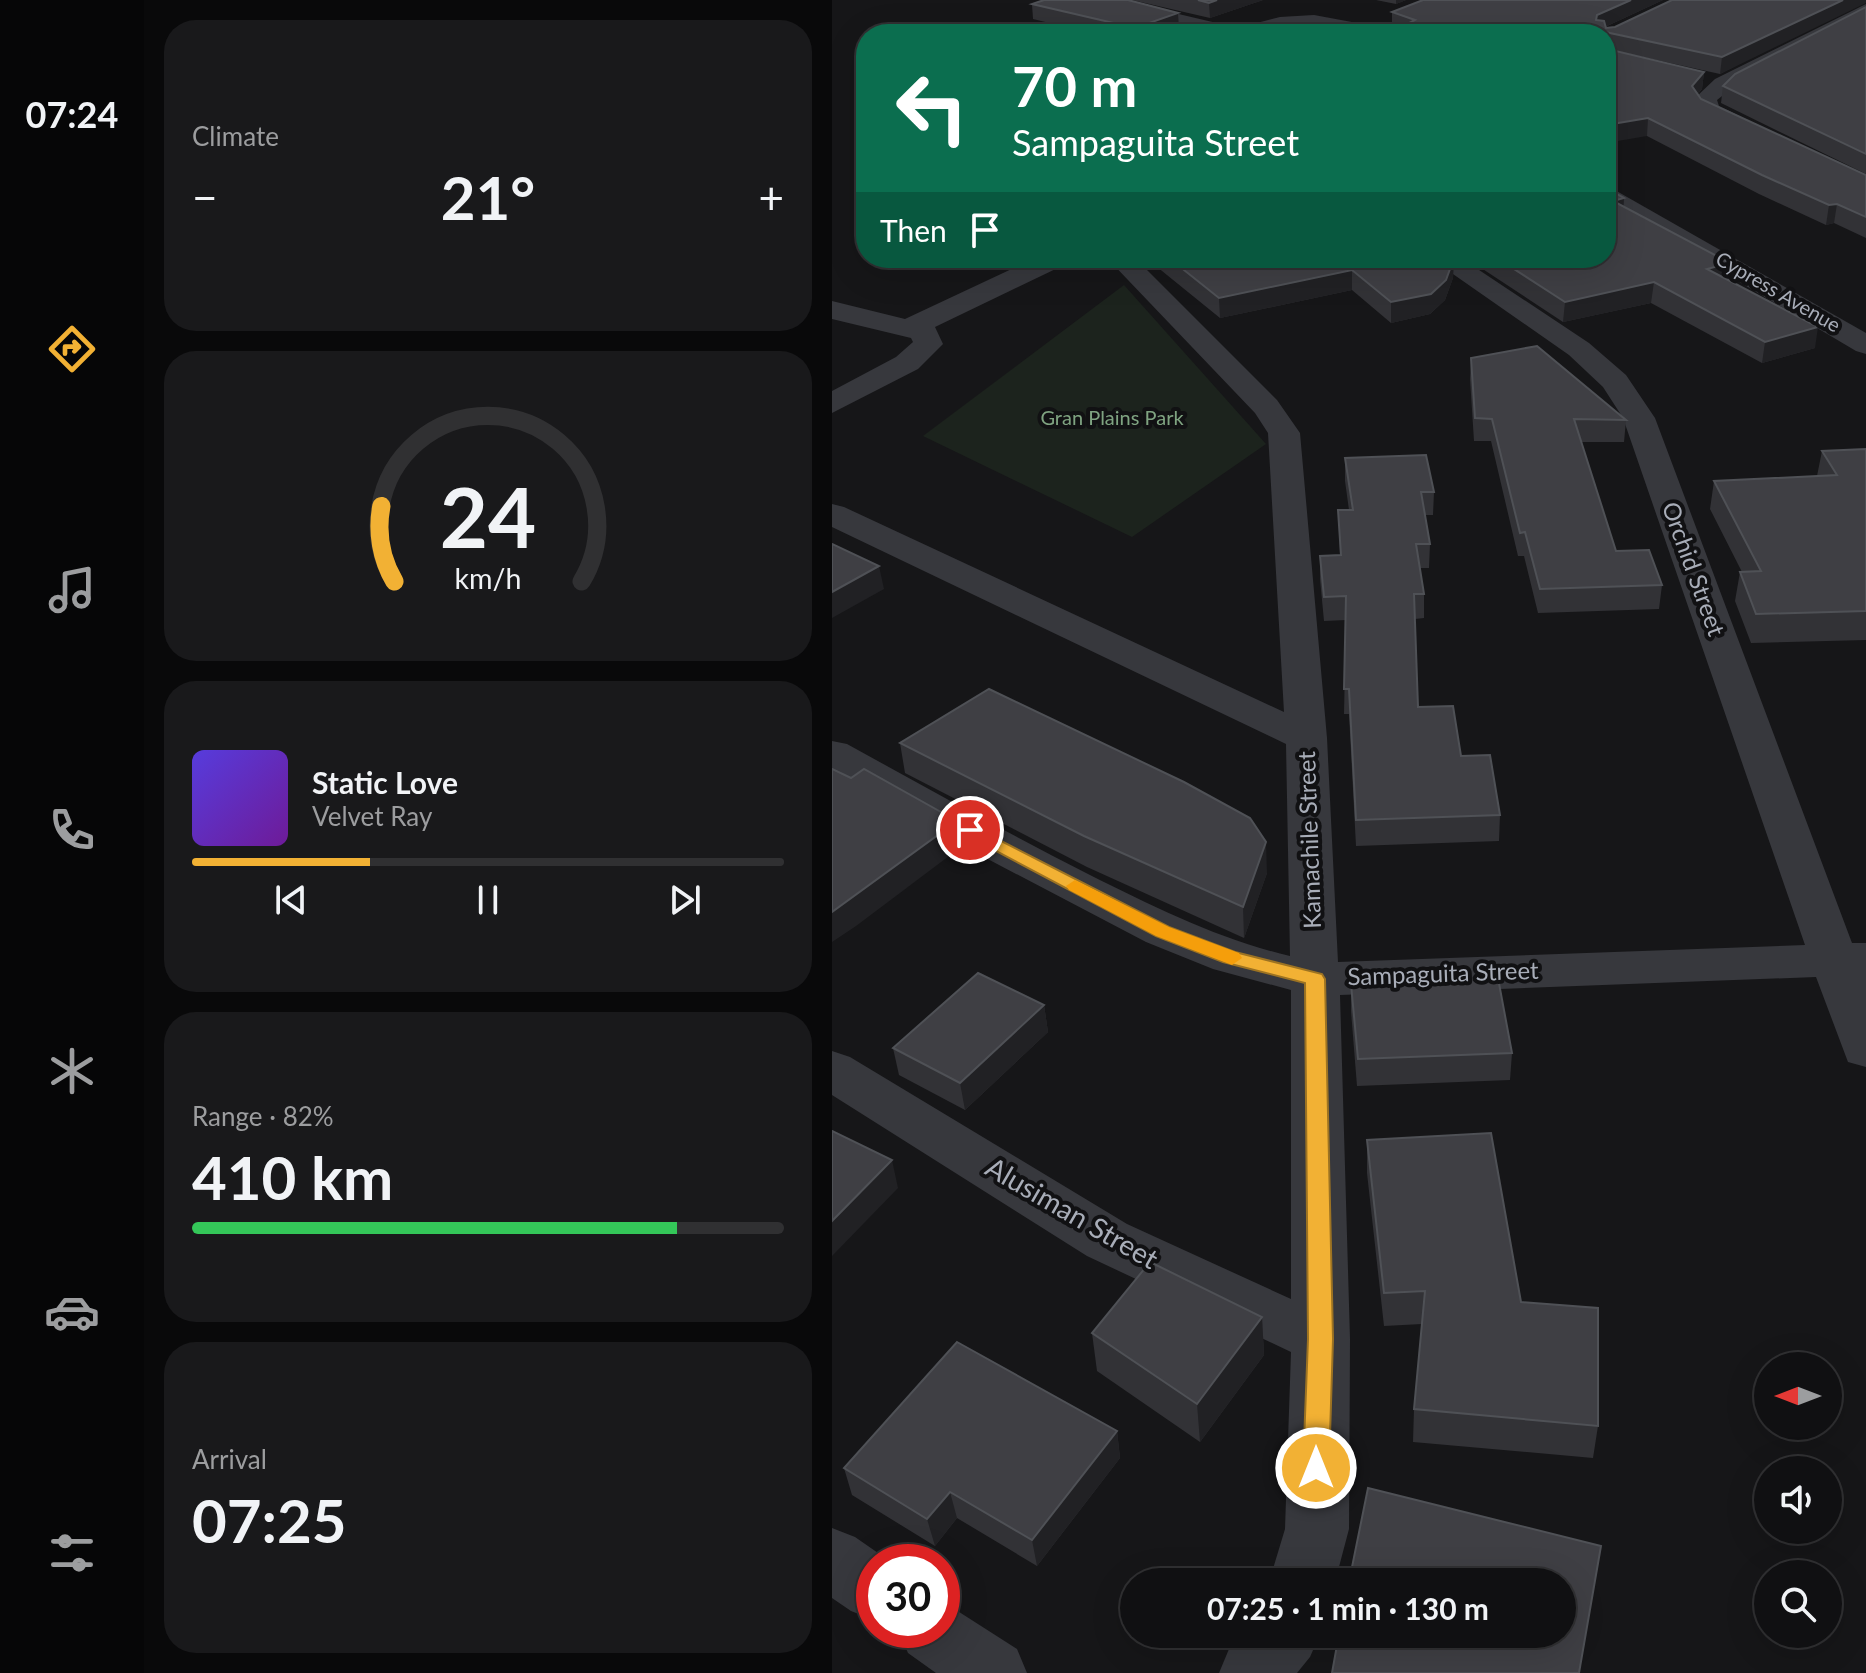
<!DOCTYPE html>
<meta charset="utf-8">
<style>
:root{--surface:#101012;--page:#19191b;--text:#f1f3f6;--muted:#9c9d9f;--line:#303032;--accent:#f2b134}
body{margin:0;font-family:Lato,sans-serif;background:var(--page);color:var(--text);height:100vh;display:flex;flex-direction:column;font-size:30px;white-space:nowrap}
*{box-sizing:border-box;margin:0}
p{font-size:26px;color:var(--muted)}
.icon{flex:none;width:44px;height:44px;fill:none;stroke:currentColor;stroke-width:2;stroke-linecap:round;stroke-linejoin:round}
.map{position:relative;flex:1;overflow:hidden}
.side{display:flex;flex-direction:column;gap:20px;padding:20px;background:#09090a;width:688px}
.side>*{flex:none}
.banner{position:absolute;left:24px;top:24px;width:760px;height:244px;border-radius:32px;box-shadow:0 8px 32px #0002,0 0 0 2px var(--line);background:#0b6e4f;color:#fff;overflow:hidden}
.needle{width:52px;rotate:270deg}
.tools{position:absolute;left:922px;top:1352px;display:grid;gap:16px}
.tools a{display:grid;place-items:center;width:88px;height:88px;border-radius:50%;background:var(--surface);box-shadow:0 8px 32px #0002,0 0 0 2px var(--line);font-size:40px}
.speed{position:absolute;left:24px;top:1544px;display:flex;gap:16px;font-size:40px;font-weight:700;text-align:center}
.speed>*{display:grid;place-content:center;width:104px;height:104px;border-radius:50%;background:var(--surface);box-shadow:0 8px 32px #0002,0 0 0 2px var(--line);line-height:1}
.speed .limit{border:12px solid #d22;background:#fff;color:#111}
.pin{position:absolute;display:grid;place-items:center;width:68px;height:68px;color:#fff;margin:-34px;border:4px solid #fff;border-radius:50%;box-shadow:0 2px 8px #0007}
.me{position:absolute;width:88px;margin:-44px;rotate:0deg;stroke-linejoin:round;filter:drop-shadow(0 0 6px #0008)}
.turn{display:flex;align-items:center;gap:28px;height:168px;padding:0 24px;font-size:36px}
.turn .icon{width:104px;height:104px;stroke-width:2.5}
.turn b{display:block;font-size:56px;line-height:68px}
.then{display:flex;align-items:center;height:76px;padding:0 24px;background:#0003;gap:16px;font-size:30px}
.big{font-size:60px;font-weight:700;line-height:1.1}
.side .card{flex:1;display:flex;flex-direction:column;justify-content:center;gap:12px;min-width:0;padding:0 28px;border-radius:32px;background:var(--page)}
.side .dial{align-items:center;gap:0}
.dial svg{height:208px;overflow:visible;fill:none;stroke:var(--line);stroke-width:7;stroke-linecap:round;text-anchor:middle}
.dial text{fill:var(--text);stroke:none}
.song{display:flex;align-items:center;gap:24px}
.cover{width:96px;height:96px;border-radius:12px;background:linear-gradient(135deg,hsl(250 70% 55%),hsl(280 70% 35%))}
.played{height:8px;border-radius:4px;background:linear-gradient(90deg,var(--accent) 30%,var(--line) 30%)}
.keys{display:flex;justify-content:space-around;direction:ltr}
.heat{display:flex;justify-content:space-between;align-items:center;font-size:44px;direction:ltr}
.charge{height:12px;border-radius:6px;background:linear-gradient(90deg,#34c759 82%,var(--line) 0)}
.trip{position:absolute;left:288px;top:1568px;width:456px;height:80px;border-radius:40px;background:var(--surface);box-shadow:0 8px 32px #0002,0 0 0 2px var(--line);font-weight:700;line-height:80px;text-align:center}
main{display:flex;flex:1;min-height:0}
.tabs{display:flex;flex-direction:column;width:144px;justify-content:space-around;align-items:center;background:#060607;color:var(--muted)}
.tabs .icon{width:56px;height:56px}
.tabs .active{color:var(--accent)}
.tabs b{font-size:36px;color:var(--text)}
.map>svg:first-child{display:block}
</style>
<main>
<nav class="tabs">
<b>07:24</b>
<svg class="icon active" aria-label="directions" viewBox="0 0 24 24"><path d="M12 3l9 9-9 9-9-9zM9 14v-3h6M13 9l2 2-2 2"/></svg>
<svg class="icon" aria-label="music" viewBox="0 0 24 24"><path d="M9 18V5l10-2v13"/><circle cx="6" cy="18" r="3"/><circle cx="16" cy="16" r="3"/></svg>
<svg class="icon" aria-label="phone" viewBox="0 0 24 24"><path d="M5 4h4l2 5-3 2q2 4 5 5l2-3 5 2v4C11 20 4 13 5 4z"/></svg>
<svg class="icon" aria-label="climate" viewBox="0 0 24 24"><path d="M12 3v18M4 7l16 10M4 17L20 7"/></svg>
<svg class="icon" aria-label="car" viewBox="0 0 24 24"><path d="M5 17H2v-5l4-1 3-4h7l3 4 3 1v5h-3M9 17h6M6 11h13"/><circle cx="7" cy="17" r="2"/><circle cx="17" cy="17" r="2"/></svg>
<svg class="icon" aria-label="filters" viewBox="0 0 24 24"><path d="M4 7h16M4 17h16"/><circle cx="9" cy="7" r="2"/><circle cx="15" cy="17" r="2"/></svg>
</nav>
<section class="side">
<div class="card"><p>Climate</p>
<div class="heat"><a>−</a><b class="big">21°</b><a>+</a></div>
</div>
<div class="card dial"><svg viewBox="0 0 100 80">
<path d="M14 69A42 42 0 1 1 86 69"/>
<path d="M14 69A42 42 0 0 1 9 40" stroke="#f2b134"/>
<text x="50" y="56" font-size="32" font-weight="700">24</text>
<text x="50" y="72" font-size="11">km/h</text>
</svg></div>
<div class="card">
<div class="song"><i class="cover"></i><div><b>Static Love</b><p>Velvet Ray</p></div></div>
<div class="played"></div>
<div class="keys"><svg class="icon" aria-label="previous" viewBox="0 0 24 24"><path d="M18 5L8 12l10 7zM5 5v14"/></svg><svg class="icon" aria-label="pause" viewBox="0 0 24 24"><path d="M8 5v14M16 5v14"/></svg><svg class="icon" aria-label="next" viewBox="0 0 24 24"><path d="M6 5l10 7-10 7zM19 5v14"/></svg></div>
</div>
<div class="card"><p>Range · 82%</p><b class="big">410 km</b><div class="charge"></div></div>
<div class="card"><p>Arrival</p><b class="big">07:25</b></div>
</section>
<div class="map">
<svg width="1034" height="1673" viewBox="0 0 1034 1673">
<rect width="100%" height="100%" fill="#161618"/>
<path fill="#1c231d" d="M292 285 434 444 300 537 91 436Z"/>
<g fill="none" stroke-linecap="round" stroke-linejoin="round">
<g fill="#37383d" fill-rule="evenodd">
<path d="M253 0H287L406 28 448 17 482 15 563 30 566 34H530L482 27 429 34H380L256 4Z"/>
<path d="M1034 4V18L899 89 885 100 887 106 928 126 932 131 928 136H912L865 109 863 98 883 79Z"/>
<path d="M774 185 1034 333V354L1024 351 774 203Z"/>
<path d="M203 258H238L234 264 103 327 111 344 86 369 0 413V391L64 357 81 342 79 338 0 319V301L73 319Z"/>
<path d="M275 258H303L445 400 468 433 495 738 506 962 973 945 791 418 771 387 737 355 598 258H629L757 343 794 375 823 418 1020 943H1034V1067L1016 1062 984 977 508 995 518 1339 517 1529 503 1582H437L453 1529 459 1352 255 1256 0 1095V1051L18 1057 295 1224 459 1299V990L381 969 314 942 150 856 0 770V741L15 744C95 788 175 833 256 874 322 907 386 939 458 956L454 744 0 527V504L12 507 452 712 436 433 423 413Z"/>
<path d="M0 1528 23 1537 59 1562H42V1620L19 1611 0 1598Z"/>
<path d="M110 1601 185 1649 195 1673H104L76 1653 66 1630H110Z"/>
<path d="M410 1634H488L478 1657 465 1673H387L397 1649Z"/>
</g>
</g>
<g fill="#323236">
<path d="M300 0H431L378 18Z"/>
<path d="M544 0H574L564 4Z"/>
<path d="M831 0 773 27 774 28 1034 0 888 74 775 49 872 72 870 89 866 94 869 99 1034 175V238L1002 223 994 225 927 194 815 136 560 28V12Z"/>
<path d="M200 4 347 29 333 34H263L201 19Z"/>
<path d="M1034 7V174L889 103 891 86Z"/>
<path d="M792 206 898 263 896 280 983 348 930 363 819 303 731 322 634 258H774Z"/>
<path d="M314 258H622L621 278 613 300 598 314 559 323 520 290 388 318Z"/>
<path d="M639 358 794 420 792 442H749L784 551 830 585 827 609 706 613 692 556H686L659 441H642L638 379Z"/>
<path d="M1034 449V640L919 643 903 601 908 572H910L878 509 882 481 985 476 990 451Z"/>
<path d="M513 458 602 492 601 515H593L598 544 597 568H588L592 594V618L583 619 586 707 629 756 668 815 667 841 524 846 517 714H512L514 620 492 621 488 579V556L508 555 506 510H517L513 481Z"/>
<path d="M68 743 435 873 412 938 255 867 73 773Z"/>
<path d="M519 984 680 1053 678 1080 525 1086 519 1011Z"/>
<path d="M212 1005 216 1032 133 1110 67 1075 61 1048Z"/>
<path d="M535 1140 689 1302 766 1426 761 1458 581 1442 582 1409 590 1324 552 1326 535 1173Z"/>
<path d="M430 1317 432 1355 368 1442 265 1371 260 1333Z"/>
<path d="M285 1431 288 1458 205 1566 125 1518 103 1546 20 1495 12 1468Z"/>
</g>
<g fill="#212124">
<path d="M385 0H431L378 18 377 3Z"/>
<path d="M564 0H574L564 4Z"/>
<path d="M799 0H831L764 31 765 15Z"/>
<path d="M1011 0H1034V3L888 74 890 57Z"/>
<path d="M346 13 347 29 333 34H303V28Z"/>
<path d="M872 72 870 89 858 103 860 86Z"/>
<path d="M816 118 815 136 774 143V125Z"/>
<path d="M792 198 791 217 781 201Z"/>
<path d="M1005 204 1002 223 994 225 997 205Z"/>
<path d="M622 258 621 278 613 300 598 314 559 323V302Z"/>
<path d="M898 263 896 283 875 269Z"/>
<path d="M520 270V290L388 318 387 298Z"/>
<path d="M822 282 819 303 731 322 733 302Z"/>
<path d="M986 327 983 348 930 363 933 342Z"/>
<path d="M47 566 52 589 0 618V592Z"/>
<path d="M125 821 129 847 24 926 0 942V912Z"/>
<path d="M434 842 435 873 412 938 411 907Z"/>
<path d="M212 1005 216 1032 133 1110 128 1083Z"/>
<path d="M60 1160 66 1188 0 1256V1221Z"/>
<path d="M430 1317 432 1355 368 1442 365 1404Z"/>
<path d="M285 1431 288 1458 205 1566 200 1540Z"/>
<path d="M118 1492 125 1518 103 1546 95 1519Z"/>
</g>
<g fill="#3f3f44" stroke="#4f5156" stroke-width="2">
<path d="M212 0H296L346 13 303 28 200 4Z"/>
<path d="M366 0H385L377 3Z"/>
<path d="M591 0H799L765 15 764 20 772 21 774 28 783 27 840 0H1011L890 57 773 32 774 34H557L583 20 560 12Z"/>
<path d="M1034 7V154L891 86 903 74Z"/>
<path d="M774 40 775 49 872 72 860 86 869 99 1034 175V217L1005 204 997 205 930 175 816 118 774 125Z"/>
<path d="M774 188 792 198 781 201 898 263 875 269 986 327 933 342 822 282 733 302 665 258H774Z"/>
<path d="M337 258H622L614 280 599 294 559 302 520 270 387 298Z"/>
<path d="M705 346 794 420 742 419 784 551 817 550 830 585 708 589 693 532 688 533 660 419 643 418 639 358Z"/>
<path d="M1034 449V611L924 614 908 572 929 571 882 481 1005 475 990 451Z"/>
<path d="M594 455 602 492H589L598 544H584L592 594H582L586 707 621 706 629 756 658 755 668 815 524 820 517 689H512L514 596 492 597 488 556 509 555 506 510H521L513 458Z"/>
<path d="M0 544 47 566 0 592Z"/>
<path d="M157 689 352 782 418 818 434 842 411 907 252 836 68 743Z"/>
<path d="M0 769 19 778 32 769 125 821 0 912Z"/>
<path d="M146 973 212 1005 128 1083 61 1048Z"/>
<path d="M666 978 680 1053 526 1059 519 984Z"/>
<path d="M0 1131 60 1160 0 1221Z"/>
<path d="M659 1133 689 1302 766 1308V1426L582 1409 593 1291 552 1293 535 1140Z"/>
<path d="M318 1262 430 1317 365 1404 260 1333Z"/>
<path d="M125 1342 285 1431 200 1540 118 1492 95 1519 12 1468Z"/>
<path d="M536 1488 769 1546 747 1673H500L507 1634H730V1582H517Z"/>
</g>
<path fill="#f2b134" stroke="#9d7322" stroke-width="2" d="M138 825 337 927 403 952 490 974 493 979 501 1339 497 1468 493 1476 484 1479 475 1476 471 1468 476 1339 473 983 391 962 324 936 132 834 129 830Z"/>
<path fill="#f59e0b" d="M243 880 337 927 407 953 410 958 400 965 324 936 237 890 234 886Z"/>
<g text-anchor="middle" stroke-width="8" stroke-linejoin="round" paint-order="stroke">
<g font-size="20" fill="#a8adb8" stroke="#111113">
<text transform="translate(946 292) rotate(30)" y="7">Cypress Avenue</text>
</g>
<g font-size="20" fill="#7fa381" stroke="#111113">
<text x="280" y="425">Gran Plains Park</text>
</g>
<g font-size="24" fill="#a8adb8" stroke="#111113">
<text transform="translate(861 569) rotate(70)" y="8">Orchid Street</text>
<text transform="translate(478 840) rotate(-92)" y="8">Kamachile Street</text>
<text transform="translate(611 974) rotate(-2)" y="8">Sampaguita Street</text>
</g>
<g font-size="28" fill="#a8adb8" stroke="#111113">
<text transform="translate(240 1213) rotate(30)" y="10">Alusiman Street</text>
</g>
</g>
</svg>
<div class="tools">
<a><svg class="needle" viewBox="-14 -14 28 28"><path d="M0-13l5 13h-10z" fill="#e53935"/><path d="M0 13l5-13h-10z" fill="#9c9d9f"/></svg></a>
<a><svg class="icon" aria-label="sound" viewBox="0 0 24 24"><path d="M4 9h4l5-4v14l-5-4H4zM17 9q2 3 0 6"/></svg></a>
<a><svg class="icon" aria-label="search" viewBox="0 0 24 24"><circle cx="10" cy="10" r="6"/><path d="M15 15l6 6"/></svg></a>
</div>
<div class="speed"><div class="limit">30</div></div>
<div class="pin" style="left:138px;top:830px;background:#d93025"><svg class="icon" aria-label="arrive" viewBox="0 0 24 24"><path d="M6 21V4h12l-3 4 3 4H6"/></svg></div>
<svg class="me" style="left:484px;top:1468px" viewBox="-20 -20 40 40"><circle r="17" fill="#f2b134" stroke="#fff" stroke-width="3"/><path d="M0-11L8 9 0 5-8 9z" fill="#fff"/></svg>
<div class="trip">07:25 · 1 min · 130 m</div>
<div class="banner">
<div class="turn"><svg class="icon" aria-label="left" viewBox="0 0 24 24"><path d="M17 20v-9H6M10 6l-5 5 5 5"/></svg><div><b>70 m</b>Sampaguita Street</div></div>
<div class="then">Then<svg class="icon" aria-label="arrive" viewBox="0 0 24 24"><path d="M6 21V4h12l-3 4 3 4H6"/></svg></div>
</div>
</div>
</main>
